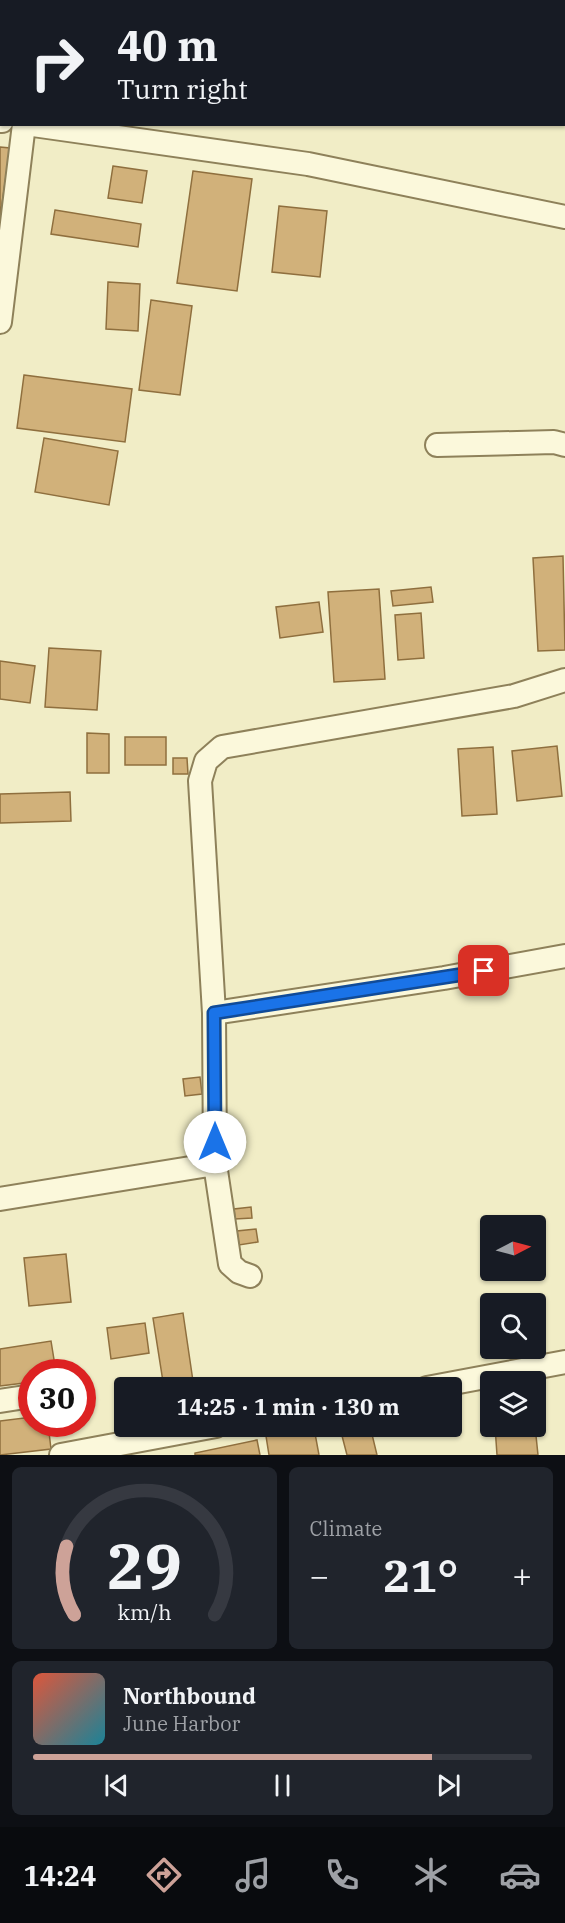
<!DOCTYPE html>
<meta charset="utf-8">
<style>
:root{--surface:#171b24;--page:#20242c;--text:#f1f3f6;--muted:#9ea1a6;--line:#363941;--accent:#cda298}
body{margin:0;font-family:"IBM Plex Serif",serif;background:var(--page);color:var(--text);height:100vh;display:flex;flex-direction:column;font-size:22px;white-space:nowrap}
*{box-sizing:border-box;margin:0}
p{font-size:20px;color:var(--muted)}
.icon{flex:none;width:33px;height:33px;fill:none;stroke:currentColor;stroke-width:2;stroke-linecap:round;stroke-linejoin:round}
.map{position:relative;height:1455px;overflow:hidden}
.sheet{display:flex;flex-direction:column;gap:12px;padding:12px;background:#0d0f14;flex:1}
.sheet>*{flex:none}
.hud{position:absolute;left:0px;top:0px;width:566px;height:126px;box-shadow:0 2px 4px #0004;background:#171b24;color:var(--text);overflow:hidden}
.needle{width:39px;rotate:84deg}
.tools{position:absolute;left:480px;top:1215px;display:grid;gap:12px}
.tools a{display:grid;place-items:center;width:66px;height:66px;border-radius:6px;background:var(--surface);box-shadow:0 2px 4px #0004;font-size:30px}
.speed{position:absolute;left:18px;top:1359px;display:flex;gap:12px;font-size:30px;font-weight:700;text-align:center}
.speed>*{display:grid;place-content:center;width:78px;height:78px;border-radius:50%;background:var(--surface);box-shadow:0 2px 4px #0004;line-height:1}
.speed .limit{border:9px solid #d22;background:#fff;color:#111}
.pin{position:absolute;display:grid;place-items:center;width:51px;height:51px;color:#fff;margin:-26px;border-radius:12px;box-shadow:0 3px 9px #0006}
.me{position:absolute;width:66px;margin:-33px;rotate:0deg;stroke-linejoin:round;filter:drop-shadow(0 0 4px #0008)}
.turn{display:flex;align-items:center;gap:21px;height:126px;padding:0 18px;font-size:27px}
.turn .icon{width:78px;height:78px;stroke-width:2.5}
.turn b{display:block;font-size:42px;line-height:51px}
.big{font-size:45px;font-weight:800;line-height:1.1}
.sheet .card{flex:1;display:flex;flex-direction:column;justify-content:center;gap:9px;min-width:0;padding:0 21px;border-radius:9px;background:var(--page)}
.sheet .dial{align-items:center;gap:0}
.dial svg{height:156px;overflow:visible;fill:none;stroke:var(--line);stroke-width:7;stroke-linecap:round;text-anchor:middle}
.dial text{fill:var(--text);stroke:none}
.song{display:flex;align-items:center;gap:18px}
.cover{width:72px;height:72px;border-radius:9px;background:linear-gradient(135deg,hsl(10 70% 55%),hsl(190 70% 35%))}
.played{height:6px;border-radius:3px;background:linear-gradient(90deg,var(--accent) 80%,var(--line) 80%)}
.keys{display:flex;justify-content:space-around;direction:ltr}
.heat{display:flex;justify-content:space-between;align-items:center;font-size:33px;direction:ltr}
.sheet .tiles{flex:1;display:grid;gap:12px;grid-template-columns:1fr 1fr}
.card:last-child{grid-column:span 2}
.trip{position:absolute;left:114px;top:1377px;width:348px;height:60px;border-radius:6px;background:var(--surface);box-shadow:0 2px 4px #0004;font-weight:800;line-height:60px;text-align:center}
.dock{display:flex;height:96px;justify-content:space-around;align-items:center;background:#090b0e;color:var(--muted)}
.dock .icon{width:42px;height:42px}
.dock .on{color:var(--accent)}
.dock b{font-size:27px;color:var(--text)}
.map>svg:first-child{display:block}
</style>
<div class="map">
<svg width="565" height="1455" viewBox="0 0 565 1455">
<rect width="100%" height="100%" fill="#f1edc6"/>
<g fill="#d1b17a" stroke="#8f6f3e" stroke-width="1.5">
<path d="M0 147 10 148 0 218Z"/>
<path d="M113 166 147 171 142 203 108 198Z"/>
<path d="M193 171 252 179 237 291 177 283Z"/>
<path d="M279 206 327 211 320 277 272 272Z"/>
<path d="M55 210 141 224 138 247 51 234Z"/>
<path d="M108 282 140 284 138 331 106 329Z"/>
<path d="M151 300 192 306 180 395 139 390Z"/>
<path d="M24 375 132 389 125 442 17 428Z"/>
<path d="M44 438 118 451 109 505 35 492Z"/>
<path d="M563 556 565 650 538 651 533 558Z"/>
<path d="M431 587 433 602 393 606 391 591Z"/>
<path d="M379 589 385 679 334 682 328 592Z"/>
<path d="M319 602 323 632 280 638 276 607Z"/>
<path d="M421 613 424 658 398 660 395 615Z"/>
<path d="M49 648 101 651 97 710 45 707Z"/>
<path d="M0 661 35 666 30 703 0 699Z"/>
<path d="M87 733 109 734V773H87Z"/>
<rect x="125" y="737" width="41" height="28"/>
<path d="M557 746 562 796 517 801 512 751Z"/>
<path d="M493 747 497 814 462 816 458 749Z"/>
<path d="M173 758H187L188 774H173Z"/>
<path d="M70 792 71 821 0 823V794Z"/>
<path d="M200 1077 202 1094 185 1096 183 1079Z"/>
<path d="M251 1207 252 1218 235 1219 234 1209Z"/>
<path d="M256 1229 258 1242 239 1245 237 1231Z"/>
<path d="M66 1254 71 1302 29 1306 24 1258Z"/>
<path d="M183 1313 194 1388H164L153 1318Z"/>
<path d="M145 1323 149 1353 111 1359 107 1328Z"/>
<path d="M51 1341 56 1372H32V1382L0 1386V1349Z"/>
<path d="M32 1417V1424H48L51 1449 0 1455V1421Z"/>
<path d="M363 1426H370L377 1455H347L341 1432Z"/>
<path d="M495 1426H535L538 1455H497Z"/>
<path d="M314 1428 319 1455H269L266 1436Z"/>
<path d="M257 1440 260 1455H195V1453Z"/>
</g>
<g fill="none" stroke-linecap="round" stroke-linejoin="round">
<g stroke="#8e815a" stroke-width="26">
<g id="minor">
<path d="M0 121H2"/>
<path d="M26 124 308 164 565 217"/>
<path d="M0 322 24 124"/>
<path d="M437 445 554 442 565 445"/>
<path d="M214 1013 444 978 565 956"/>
<path d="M215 1164 214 1013 200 781 206 761 222 747 514 696 565 680"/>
<path d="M0 1199 215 1164 230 1264 239 1272 250 1276"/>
<path d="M427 1388 565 1362"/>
<path d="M0 1401 32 1396"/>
<path d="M61 1455 216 1426"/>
</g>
</g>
<use href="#minor" stroke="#fbf8db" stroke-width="22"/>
</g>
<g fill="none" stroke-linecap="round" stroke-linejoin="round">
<g stroke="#114b97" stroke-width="15">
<path id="route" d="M215 1142 214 1013 484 971"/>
</g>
<use href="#route" stroke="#1a73e8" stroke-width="10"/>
</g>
</svg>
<div class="tools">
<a><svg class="needle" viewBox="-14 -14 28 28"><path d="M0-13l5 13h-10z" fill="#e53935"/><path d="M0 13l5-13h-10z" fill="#9ea1a6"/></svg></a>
<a><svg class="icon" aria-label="search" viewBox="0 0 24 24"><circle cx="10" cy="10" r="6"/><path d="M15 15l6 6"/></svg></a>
<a><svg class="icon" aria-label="layers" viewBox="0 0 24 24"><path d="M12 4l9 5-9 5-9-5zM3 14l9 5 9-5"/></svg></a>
</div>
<div class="speed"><div class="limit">30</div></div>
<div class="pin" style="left:484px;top:971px;background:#d93025"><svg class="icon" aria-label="arrive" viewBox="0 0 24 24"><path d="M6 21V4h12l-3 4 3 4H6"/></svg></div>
<svg class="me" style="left:215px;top:1142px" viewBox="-20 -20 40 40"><circle r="19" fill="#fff"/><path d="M0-13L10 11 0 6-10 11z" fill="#1a73e8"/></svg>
<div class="trip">14:25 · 1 min · 130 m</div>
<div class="hud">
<div class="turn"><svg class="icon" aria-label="right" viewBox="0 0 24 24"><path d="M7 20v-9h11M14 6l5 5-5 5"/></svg><div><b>40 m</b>Turn right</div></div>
</div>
</div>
<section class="sheet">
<div class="tiles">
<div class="card dial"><svg viewBox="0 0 100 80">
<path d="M14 69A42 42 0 1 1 86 69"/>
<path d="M14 69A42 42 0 0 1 10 34" stroke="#cda298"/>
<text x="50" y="56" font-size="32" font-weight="700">29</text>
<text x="50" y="72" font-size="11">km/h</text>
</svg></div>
<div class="card"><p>Climate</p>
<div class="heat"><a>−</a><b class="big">21°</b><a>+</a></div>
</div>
<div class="card">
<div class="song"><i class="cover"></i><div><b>Northbound</b><p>June Harbor</p></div></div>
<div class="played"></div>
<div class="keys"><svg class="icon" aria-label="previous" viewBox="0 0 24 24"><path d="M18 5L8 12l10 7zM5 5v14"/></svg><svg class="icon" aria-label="pause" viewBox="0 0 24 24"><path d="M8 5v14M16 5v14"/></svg><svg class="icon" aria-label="next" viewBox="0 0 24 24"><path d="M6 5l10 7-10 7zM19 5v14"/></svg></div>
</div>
</div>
</section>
<nav class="dock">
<b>14:24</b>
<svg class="icon on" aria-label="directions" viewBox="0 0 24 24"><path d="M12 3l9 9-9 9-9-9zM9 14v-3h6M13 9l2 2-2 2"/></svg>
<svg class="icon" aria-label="music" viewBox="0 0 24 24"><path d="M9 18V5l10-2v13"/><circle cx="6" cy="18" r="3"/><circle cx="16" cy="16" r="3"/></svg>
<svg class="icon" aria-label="phone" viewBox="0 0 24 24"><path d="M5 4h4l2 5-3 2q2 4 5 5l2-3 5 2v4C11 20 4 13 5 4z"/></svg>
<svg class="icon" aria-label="climate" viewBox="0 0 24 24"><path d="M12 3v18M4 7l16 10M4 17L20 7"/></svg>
<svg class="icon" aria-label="car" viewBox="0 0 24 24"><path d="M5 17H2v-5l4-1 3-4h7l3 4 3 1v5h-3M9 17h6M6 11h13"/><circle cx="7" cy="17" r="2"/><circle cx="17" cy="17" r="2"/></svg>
</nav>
